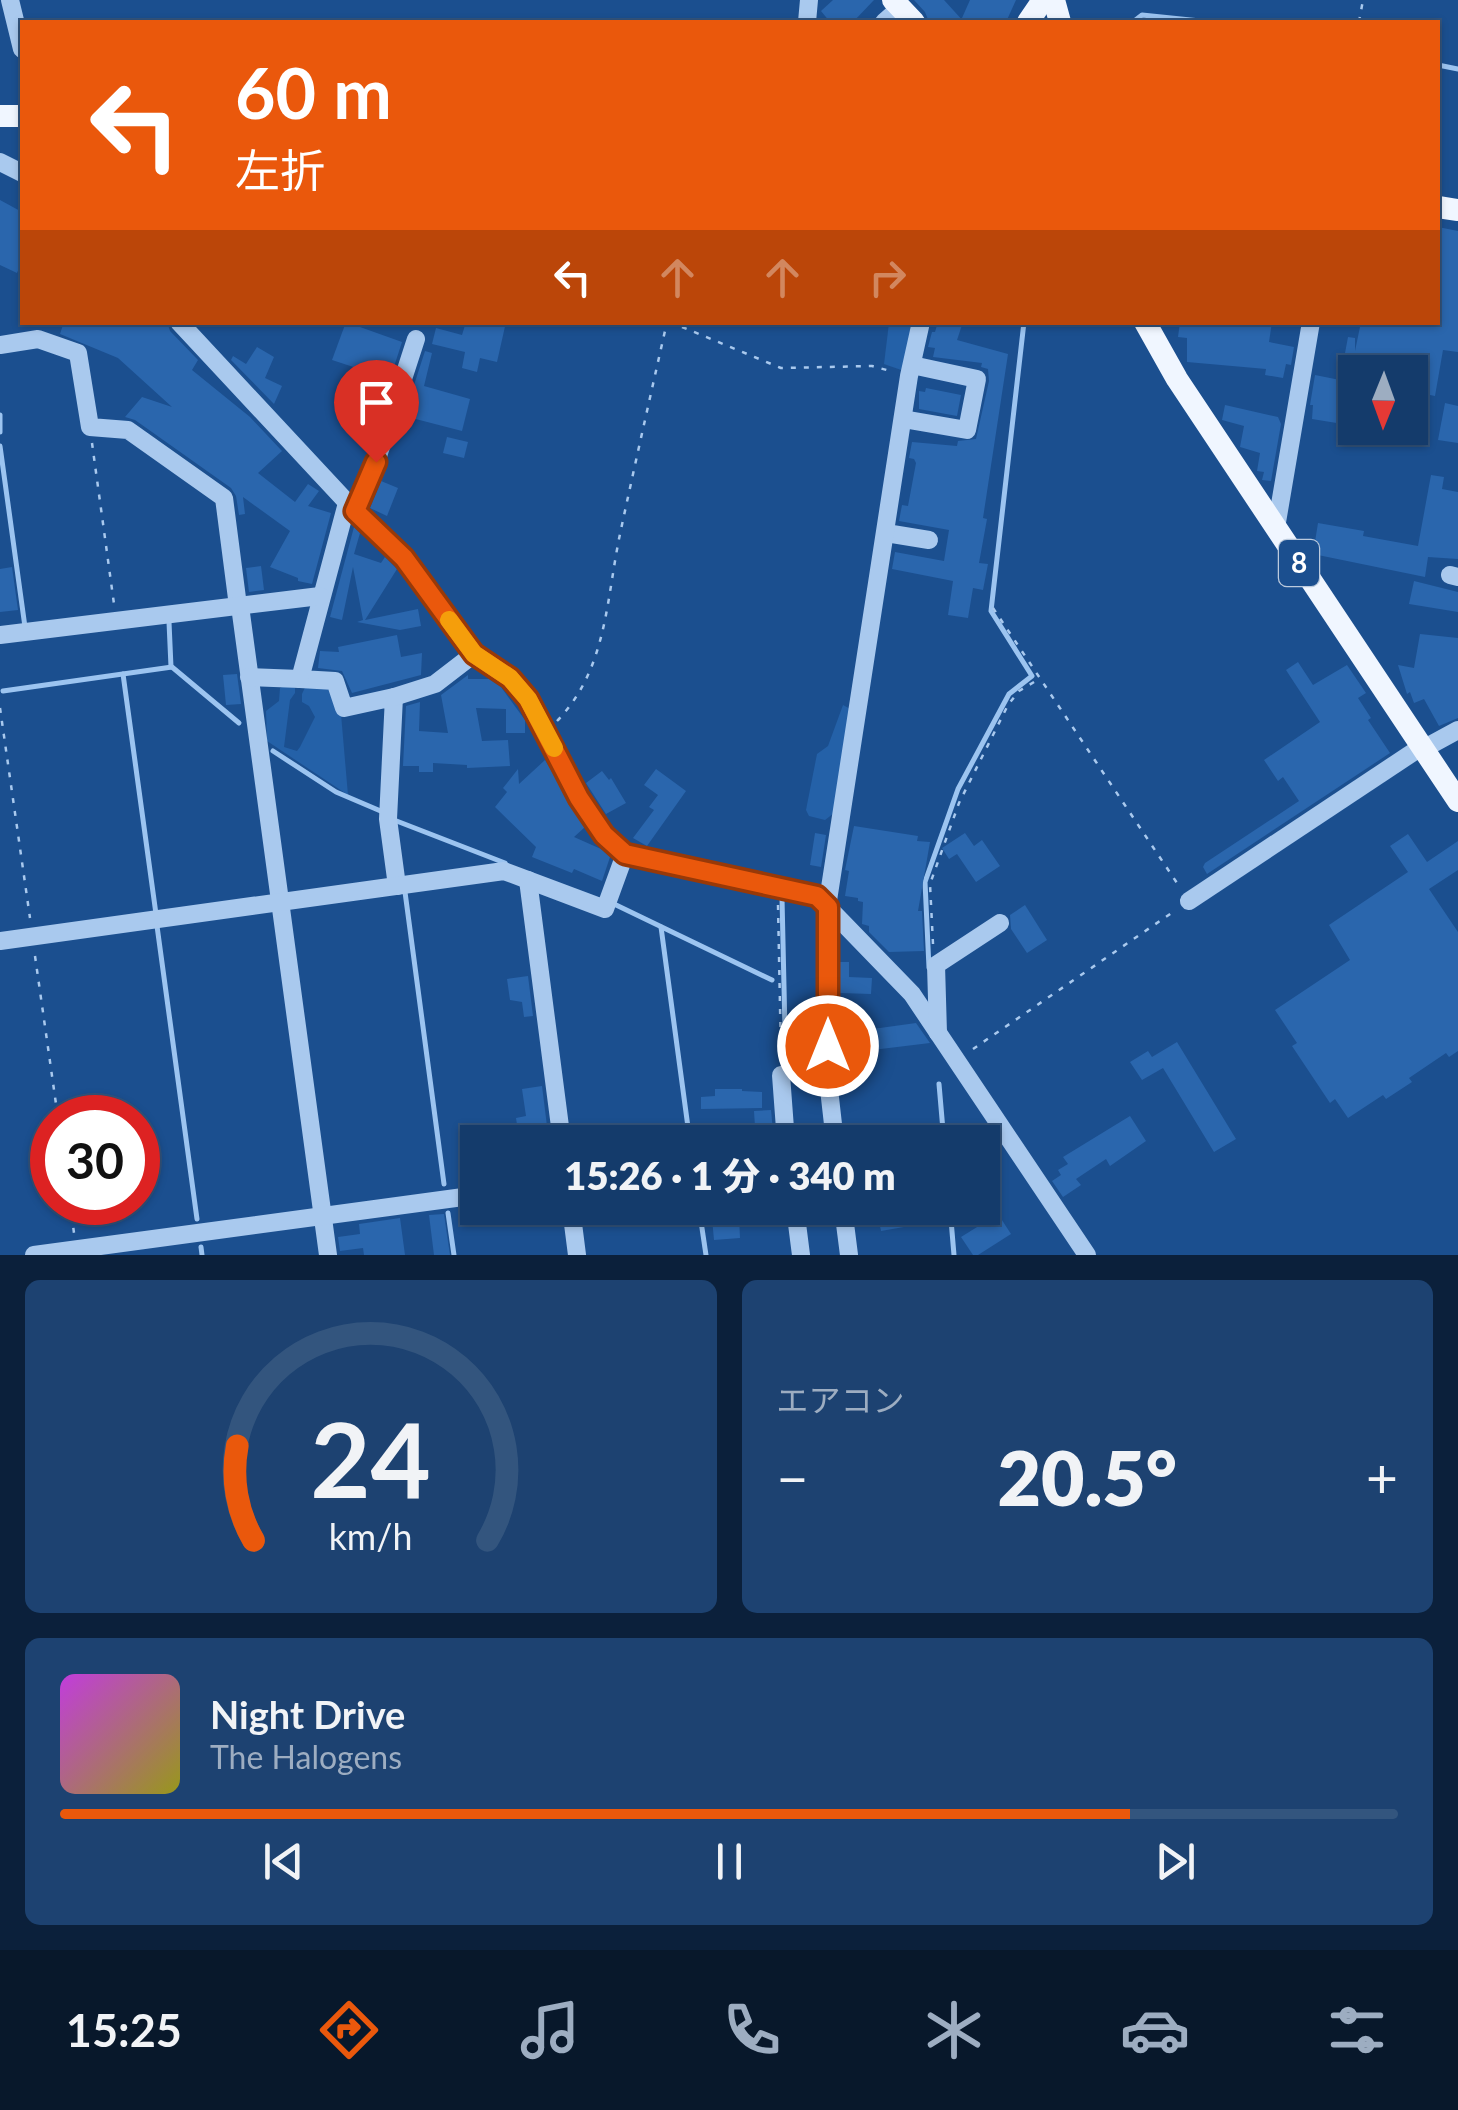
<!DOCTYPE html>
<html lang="ja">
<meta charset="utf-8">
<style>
:root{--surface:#143b6b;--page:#1d4271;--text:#f1f3f6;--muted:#9dadc1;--line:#33557e;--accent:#ea580c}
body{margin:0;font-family:Lato,"Noto Sans JP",sans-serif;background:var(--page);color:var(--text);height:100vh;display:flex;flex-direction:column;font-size:38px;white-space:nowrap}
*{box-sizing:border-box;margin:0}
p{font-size:32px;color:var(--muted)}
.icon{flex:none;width:55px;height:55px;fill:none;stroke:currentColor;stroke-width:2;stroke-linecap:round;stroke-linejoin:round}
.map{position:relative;height:1255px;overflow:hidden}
.panel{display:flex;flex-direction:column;gap:25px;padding:25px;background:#0b203b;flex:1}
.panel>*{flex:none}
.banner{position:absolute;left:20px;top:20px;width:1420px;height:305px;border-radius:0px;box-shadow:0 2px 8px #0004,0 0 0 2px var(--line);background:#ea580c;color:#fff;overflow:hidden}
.needle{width:65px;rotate:181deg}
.controls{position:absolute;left:1338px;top:355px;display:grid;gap:20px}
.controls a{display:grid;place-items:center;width:90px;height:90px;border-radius:0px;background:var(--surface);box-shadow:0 2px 8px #0004,0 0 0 2px var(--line);font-size:50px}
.speed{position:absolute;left:30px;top:1095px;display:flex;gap:20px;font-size:50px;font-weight:700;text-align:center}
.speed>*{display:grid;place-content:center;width:130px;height:130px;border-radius:50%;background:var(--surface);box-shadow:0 2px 8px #0004,0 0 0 2px var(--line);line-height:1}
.speed .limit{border:15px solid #d22;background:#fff;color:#111}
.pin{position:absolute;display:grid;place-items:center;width:85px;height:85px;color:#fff;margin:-102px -42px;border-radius:50% 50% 50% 0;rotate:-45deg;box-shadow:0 0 10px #0007}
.pin .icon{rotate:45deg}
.me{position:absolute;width:110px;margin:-55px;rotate:0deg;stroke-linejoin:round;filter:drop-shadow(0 0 8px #0008)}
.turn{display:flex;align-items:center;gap:35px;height:210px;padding:0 50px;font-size:45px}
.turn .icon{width:130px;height:130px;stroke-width:2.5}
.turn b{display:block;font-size:70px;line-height:85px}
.lanes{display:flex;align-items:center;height:95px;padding:0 50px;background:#0003;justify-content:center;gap:50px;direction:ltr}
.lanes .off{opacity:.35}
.big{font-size:75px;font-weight:800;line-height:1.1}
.panel .tile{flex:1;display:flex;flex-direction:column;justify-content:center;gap:15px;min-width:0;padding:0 35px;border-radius:15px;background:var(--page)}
.panel .dial{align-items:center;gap:0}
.dial svg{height:260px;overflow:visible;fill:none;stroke:var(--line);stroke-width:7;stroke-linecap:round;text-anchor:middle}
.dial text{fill:var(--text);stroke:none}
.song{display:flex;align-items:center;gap:30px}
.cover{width:120px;height:120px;border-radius:15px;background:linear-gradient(135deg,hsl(290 70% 55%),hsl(60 70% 35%))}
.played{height:10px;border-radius:5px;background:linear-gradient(90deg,var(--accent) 80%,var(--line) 80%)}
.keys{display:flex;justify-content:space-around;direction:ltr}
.heat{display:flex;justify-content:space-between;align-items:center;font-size:55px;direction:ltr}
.panel .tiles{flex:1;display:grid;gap:25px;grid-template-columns:1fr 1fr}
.tile:last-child{grid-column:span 2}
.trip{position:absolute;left:460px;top:1125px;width:540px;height:100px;border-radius:0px;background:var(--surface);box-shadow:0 2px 8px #0004,0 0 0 2px var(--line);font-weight:800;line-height:100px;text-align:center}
.dock{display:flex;height:160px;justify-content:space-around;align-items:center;background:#08182b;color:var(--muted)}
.dock .icon{width:70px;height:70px}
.dock .active{color:var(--accent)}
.dock b{font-size:45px;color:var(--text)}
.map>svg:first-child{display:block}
</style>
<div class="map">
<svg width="1458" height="1255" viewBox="0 0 1458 1255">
<rect width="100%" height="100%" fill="#1b4f8f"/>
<g fill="#2461a8">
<path d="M889 323H915L904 371 884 364Z"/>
<path d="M307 683 333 685 341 714 348 795 267 741 266 711 279 701 280 688 287 685 295 688V693L290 700 284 747 297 751 300 747 315 717 309 706 302 702V694Z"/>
<path d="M843 705 854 711 838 810 825 820 809 816 806 810 817 754 828 746Z"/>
</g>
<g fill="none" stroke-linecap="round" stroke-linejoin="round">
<g stroke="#9cc4f0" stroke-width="5">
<path d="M1133 22 1142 15 1210 22"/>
<path d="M1438 65 1458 69"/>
<path d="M0 415V432"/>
<path d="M0 446 25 627"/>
<path d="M169 622 171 667"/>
<path d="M123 674 156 914"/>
<path d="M3 691 172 667 239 723"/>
<path d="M273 751 336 792 383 812"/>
<path d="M394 820 505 863"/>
<path d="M405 892 444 1184"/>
<path d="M782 898 786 1075"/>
<path d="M614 904 772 980"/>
<path d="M157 926 197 1219"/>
<path d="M661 927 690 1142"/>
<path d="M929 968 925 882 958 789 1009 694 1032 676 991 611 1024 322"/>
<path d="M939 1084 944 1142"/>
<path d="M699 1208 706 1255"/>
<path d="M950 1208 954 1255"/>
<path d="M448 1213 454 1255"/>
<path d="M201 1247 202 1255"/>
</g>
</g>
<g fill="#2a66ad">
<path d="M833 0H874L853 22H830L821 11Z"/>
<path d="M914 0H944L964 22H929L925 12Z"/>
<path d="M970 0H1016L1006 22H972L962 18Z"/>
<path d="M0 200 22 212V270L19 268 17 273 0 265Z"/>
<path d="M1438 227 1458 231V352L1443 350 1435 396 1410 391V372H1355V426L1312 419 1313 405H1310L1315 375 1340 380 1348 337 1355 338V351L1361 322H1438Z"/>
<path d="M64 322H167L170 331 198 360 192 370 250 417 282 451 258 473 295 502 308 484 319 491 308 506 331 513 312 584 298 581V578L270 567 290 531 243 497 245 514 239 515 236 496 231 488 135 420 125 417 142 397 172 407 118 358 60 334Z"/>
<path d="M346 322 402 342 390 379 332 360Z"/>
<path d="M466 322H506L497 362 480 358 477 372 462 368 465 352 432 344 436 328 462 335Z"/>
<path d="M938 322H963L957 340 1008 354 983 518 987 519 979 563 988 564 983 590 973 588 968 618 948 615 953 581 892 569 895 552 944 561 949 530 899 521 902 505 908 506 916 463 914 459 909 458 912 442 957 446 958 441 976 439 989 381 988 369 981 367 982 363 933 357 935 348 928 347 932 332H935Z"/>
<path d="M1180 322H1272L1269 342 1294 347 1291 365 1286 364 1283 378 1265 375 1266 369 1187 362V338L1178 337Z"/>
<path d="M257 347 274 357 265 378 282 386 274 404 231 360 233 356 246 364Z"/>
<path d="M425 351 432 353 424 386 470 399 462 431 404 416Z"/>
<path d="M926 388 961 395 957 416 919 409V391L925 392Z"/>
<path d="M1445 403 1458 406V443L1438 440Z"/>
<path d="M1225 405 1278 417 1281 424 1271 481 1262 480 1264 472 1257 471 1260 453 1240 447 1244 426 1222 420Z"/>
<path d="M447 437 468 442 464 458 443 453Z"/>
<path d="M1431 475 1444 477 1442 489 1458 492V559L1428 557 1425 577 1313 554 1318 523 1364 531 1363 536 1418 546Z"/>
<path d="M381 481 398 488 387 516 370 508Z"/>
<path d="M354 527 360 533 354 554 381 563 385 557 397 569 365 620 418 609 421 626 400 630 357 622 363 620 353 567 342 620 330 617Z"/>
<path d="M261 566 264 590 249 592 246 568Z"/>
<path d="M12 567 18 610 0 612V569Z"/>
<path d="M1414 581 1458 592V612L1409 604Z"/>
<path d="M1420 634 1458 638V718L1439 726 1424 699 1414 703 1410 692 1407 694 1398 665 1414 668Z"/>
<path d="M397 635 401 657 422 653 421 675 352 693 342 671 318 668 320 651 339 652 338 647Z"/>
<path d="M1298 662 1313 685 1347 665 1366 693 1358 698 1371 718 1368 720 1390 753 1207 874 1203 867 1205 863 1299 801 1283 777 1278 781 1264 760 1320 722 1286 670Z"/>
<path d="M237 674 241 704 226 705 223 675Z"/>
<path d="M468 675V679H489L501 687 525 720V733H506V709L476 708 482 741 508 740 510 766 467 768V765L433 763V772H419V766H403L406 706 420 702 419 731 448 733 441 695Z"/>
<path d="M545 760 585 827 574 837 601 849 610 857 602 881 574 869 572 873 532 857 536 847 495 807 507 792 503 788 518 769 519 784Z"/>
<path d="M656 769 686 791 647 846 633 838 654 810 649 807 658 795 644 785Z"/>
<path d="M602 771 609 780 611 778 626 803 606 814 586 783Z"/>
<path d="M854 826 918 836 917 841 930 842 918 911H922L924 951 889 952 869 932V926L862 924 863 902 858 901V898L845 896 849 871 845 870Z"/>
<path d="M815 833 826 835 821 867 810 865Z"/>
<path d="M965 833 974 846 982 840 1000 866 976 882 957 854 949 859 942 848Z"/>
<path d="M1408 834 1427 862 1458 841V870L1429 889 1458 932V1051L1449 1057 1446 1053 1409 1078 1412 1082 1386 1099 1383 1095 1348 1118 1335 1099 1330 1103 1292 1046 1297 1043 1275 1010 1350 960 1329 925 1408 872 1390 846Z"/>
<path d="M1025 905 1047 940 1027 953 1011 929 1010 915Z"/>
<path d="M840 962H849V977L872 978 871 994 840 993Z"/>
<path d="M528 976 533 1016 524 1017 522 1002 510 1000 507 979Z"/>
<path d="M916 1023 930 1043 856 1052 854 1075H840V1029L880 1028Z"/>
<path d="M1177 1042 1236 1139 1214 1152 1163 1068 1142 1080 1130 1062 1148 1051 1152 1057Z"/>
<path d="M542 1086 548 1134 519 1138 516 1118 526 1116 522 1089Z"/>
<path d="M715 1089H742V1091L762 1092V1108L701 1109V1097L715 1096Z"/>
<path d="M771 1110 774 1142H756L754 1111Z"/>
<path d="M1130 1116 1146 1141 1110 1166 1106 1159 1076 1179 1081 1185 1063 1197 1052 1181 1061 1175 1058 1170 1068 1164 1063 1157Z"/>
<path d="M977 1124 978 1142H955V1125Z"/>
<path d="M886 1208H942L944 1220 881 1231 877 1211Z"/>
<path d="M444 1214 450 1255H434L429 1215Z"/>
<path d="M998 1214 1011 1234 978 1255H973L961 1237Z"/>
<path d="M739 1216 740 1238 714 1240 712 1218Z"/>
<path d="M400 1218 405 1255H364L363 1248 340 1251 338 1237 360 1234 359 1224Z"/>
</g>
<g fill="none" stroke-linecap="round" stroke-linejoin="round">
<g stroke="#a9c9ee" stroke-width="2.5" stroke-dasharray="5 8" stroke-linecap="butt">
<path d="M1359 22 1363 0"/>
<path d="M670 322 781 368 872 366 894 372"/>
<path d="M92 443 114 604"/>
<path d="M993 608 1179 886"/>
<path d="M0 708 30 918"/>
<path d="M557 721C607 669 606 601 620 534 635 464 651 393 667 322"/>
<path d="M778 905 781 1056"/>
<path d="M933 944 930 884 959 803 1008 705 1019 691 1039 679"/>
<path d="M35 956 58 1118"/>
<path d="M973 1049 1173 912"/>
<path d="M70 1202 74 1233"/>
</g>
<g stroke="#a9c9ee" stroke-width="18">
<path d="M10 0 22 49"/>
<path d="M807 22 809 0"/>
<path d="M884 22 900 8"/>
<path d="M0 162 22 173"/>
<path d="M179 322 355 511 404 558 474 654 510 678 528 699 579 797 605 835 625 854 817 896 912 994 1087 1255"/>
<path d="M0 345 38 339 78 353 90 427 128 430 224 498 238 606"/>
<path d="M903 419 967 430 977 379 912 365"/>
<path d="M347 503 300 679 335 681 344 708 394 697 388 819 397 886"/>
<path d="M355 511 376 462 416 339"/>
<path d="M1276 528 1311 322"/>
<path d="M886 533 929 540"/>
<path d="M1450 575 1458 577"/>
<path d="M240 606 328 1255"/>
<path d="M0 635 320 596"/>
<path d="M249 677 300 679"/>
<path d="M394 697 435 684 474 654"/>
<path d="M1423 749 1458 730"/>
<path d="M528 880 562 1142"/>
<path d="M1189 901 1421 747"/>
<path d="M0 941 504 871 605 909 625 854"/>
<path d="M938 1033 936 965 1000 923"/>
<path d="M781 1075 786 1142"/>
<path d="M835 1142 828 1080 827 907 909 376 921 322"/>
<path d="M571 1208 577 1255"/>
<path d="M795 1208 801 1255"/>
<path d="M843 1208 849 1255"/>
<path d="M34 1255 478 1195"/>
</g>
<g stroke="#f0f6ff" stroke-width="22">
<path d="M893 0 914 22"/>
<path d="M1054 0 1060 22"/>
<path d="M1028 22 1043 0"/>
<path d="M0 116H22"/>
<path d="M1438 207 1458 210"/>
<path d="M1145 322 1177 379 1458 801"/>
</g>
</g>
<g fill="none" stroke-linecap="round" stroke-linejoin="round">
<g stroke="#983908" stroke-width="25">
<path id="route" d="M376 462 355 511 404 558 474 654 510 678 528 699 579 798 604 835 625 854 817 896 828 907V1046"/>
</g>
<use href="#route" stroke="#ea580c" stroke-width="18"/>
<path stroke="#f59e0b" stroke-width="18" d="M449 620 474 654 510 678 528 699 554 748"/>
</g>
<g text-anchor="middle" stroke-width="10" stroke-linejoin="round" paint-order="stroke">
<rect fill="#1b4f8f" stroke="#bbcadd" stroke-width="2.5" x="1279" y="540" width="40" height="46" rx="8"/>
<g font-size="28" font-weight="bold" fill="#fff">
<text x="1299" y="573">8</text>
</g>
</g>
</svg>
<div class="controls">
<a><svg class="needle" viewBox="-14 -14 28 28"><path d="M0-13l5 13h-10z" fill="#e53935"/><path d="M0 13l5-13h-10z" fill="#9dadc1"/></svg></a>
</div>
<div class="speed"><div class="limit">30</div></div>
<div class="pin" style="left:376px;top:462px;background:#d93025"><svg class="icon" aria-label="arrive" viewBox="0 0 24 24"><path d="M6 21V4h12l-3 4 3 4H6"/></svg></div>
<svg class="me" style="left:828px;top:1046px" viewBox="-20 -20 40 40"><circle r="17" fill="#ea580c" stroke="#fff" stroke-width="3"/><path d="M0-11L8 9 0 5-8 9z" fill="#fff"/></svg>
<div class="trip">15:26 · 1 分 · 340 m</div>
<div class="banner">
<div class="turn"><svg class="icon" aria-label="left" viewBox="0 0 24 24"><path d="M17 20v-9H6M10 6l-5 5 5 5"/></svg><div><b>60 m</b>左折</div></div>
<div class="lanes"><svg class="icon" aria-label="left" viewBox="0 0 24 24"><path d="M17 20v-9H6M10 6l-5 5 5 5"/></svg><svg class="icon off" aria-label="ahead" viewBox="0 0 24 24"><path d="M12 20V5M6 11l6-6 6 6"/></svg><svg class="icon off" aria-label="ahead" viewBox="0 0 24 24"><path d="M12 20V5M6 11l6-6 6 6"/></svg><svg class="icon off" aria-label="right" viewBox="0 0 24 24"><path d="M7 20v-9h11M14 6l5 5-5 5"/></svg></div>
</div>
</div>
<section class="panel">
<div class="tiles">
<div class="tile dial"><svg viewBox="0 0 100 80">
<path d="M14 69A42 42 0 1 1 86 69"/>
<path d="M14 69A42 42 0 0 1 9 40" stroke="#ea580c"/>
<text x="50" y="56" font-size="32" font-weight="700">24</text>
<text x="50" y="72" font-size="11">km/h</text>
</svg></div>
<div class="tile"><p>エアコン</p>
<div class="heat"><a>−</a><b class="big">20.5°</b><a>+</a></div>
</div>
<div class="tile">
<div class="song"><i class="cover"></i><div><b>Night Drive</b><p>The Halogens</p></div></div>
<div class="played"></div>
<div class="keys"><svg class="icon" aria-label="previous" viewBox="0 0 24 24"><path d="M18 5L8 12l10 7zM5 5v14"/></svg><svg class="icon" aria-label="pause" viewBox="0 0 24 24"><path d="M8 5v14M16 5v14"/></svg><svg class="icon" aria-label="next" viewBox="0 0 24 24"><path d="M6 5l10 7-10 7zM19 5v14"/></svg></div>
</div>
</div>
</section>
<nav class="dock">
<b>15:25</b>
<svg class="icon active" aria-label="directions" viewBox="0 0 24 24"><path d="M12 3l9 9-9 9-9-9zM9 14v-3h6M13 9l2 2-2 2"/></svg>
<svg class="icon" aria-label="music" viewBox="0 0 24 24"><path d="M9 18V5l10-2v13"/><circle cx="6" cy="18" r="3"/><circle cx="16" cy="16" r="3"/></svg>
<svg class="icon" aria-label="phone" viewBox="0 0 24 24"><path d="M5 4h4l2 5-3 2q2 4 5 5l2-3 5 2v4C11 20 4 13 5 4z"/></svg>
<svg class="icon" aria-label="climate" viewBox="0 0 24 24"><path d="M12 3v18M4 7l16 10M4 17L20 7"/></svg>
<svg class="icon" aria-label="car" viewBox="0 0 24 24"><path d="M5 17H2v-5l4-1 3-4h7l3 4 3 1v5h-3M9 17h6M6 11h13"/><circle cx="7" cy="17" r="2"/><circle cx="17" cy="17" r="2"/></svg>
<svg class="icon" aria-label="filters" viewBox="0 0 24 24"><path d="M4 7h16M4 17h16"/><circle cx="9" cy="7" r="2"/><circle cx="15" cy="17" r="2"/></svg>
</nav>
